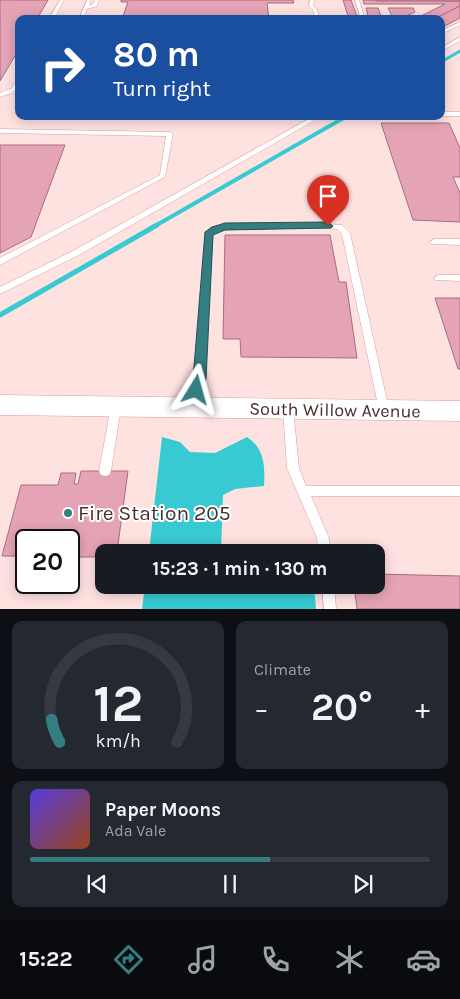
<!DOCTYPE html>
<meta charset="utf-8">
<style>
:root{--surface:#171b24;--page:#242831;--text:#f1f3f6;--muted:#9ea1a6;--line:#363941;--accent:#347d81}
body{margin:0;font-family:Karla,sans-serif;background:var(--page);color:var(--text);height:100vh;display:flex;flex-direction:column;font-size:19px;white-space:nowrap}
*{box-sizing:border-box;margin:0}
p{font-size:16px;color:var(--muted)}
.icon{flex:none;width:28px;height:28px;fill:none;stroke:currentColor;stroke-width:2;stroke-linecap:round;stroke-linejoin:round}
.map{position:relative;height:609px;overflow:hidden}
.side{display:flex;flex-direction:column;gap:12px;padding:12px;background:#0d0f14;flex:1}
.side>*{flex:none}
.guide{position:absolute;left:15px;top:15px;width:430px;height:105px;border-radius:10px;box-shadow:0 2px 12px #0003;background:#1a4fa0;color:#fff;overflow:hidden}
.speed{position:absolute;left:15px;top:529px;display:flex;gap:10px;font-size:25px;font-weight:700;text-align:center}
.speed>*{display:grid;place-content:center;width:65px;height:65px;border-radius:50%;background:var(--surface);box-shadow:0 2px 12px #0003;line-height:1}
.speed .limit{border:2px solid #111;border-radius:8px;background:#fff;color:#111}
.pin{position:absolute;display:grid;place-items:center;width:42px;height:42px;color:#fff;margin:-51px -21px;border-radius:50% 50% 50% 0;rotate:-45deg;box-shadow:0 0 5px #0007}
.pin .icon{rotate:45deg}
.me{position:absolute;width:55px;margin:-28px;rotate:8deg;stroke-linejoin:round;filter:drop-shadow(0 0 4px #0008)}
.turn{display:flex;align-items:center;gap:18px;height:105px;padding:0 15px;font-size:22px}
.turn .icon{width:65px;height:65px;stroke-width:2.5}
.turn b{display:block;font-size:35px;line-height:42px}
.big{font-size:38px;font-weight:700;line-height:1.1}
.side .tile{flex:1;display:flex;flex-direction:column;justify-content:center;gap:8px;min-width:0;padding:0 18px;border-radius:10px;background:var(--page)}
.side .dial{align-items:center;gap:0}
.dial svg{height:130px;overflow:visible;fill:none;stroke:var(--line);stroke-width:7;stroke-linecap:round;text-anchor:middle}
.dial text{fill:var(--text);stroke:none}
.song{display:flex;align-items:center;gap:15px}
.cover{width:60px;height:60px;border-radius:8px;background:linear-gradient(135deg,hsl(250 70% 55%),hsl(20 70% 35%))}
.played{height:5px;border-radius:2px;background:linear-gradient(90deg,var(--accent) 60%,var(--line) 60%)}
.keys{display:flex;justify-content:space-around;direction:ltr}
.heat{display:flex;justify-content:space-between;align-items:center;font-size:28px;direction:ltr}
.side .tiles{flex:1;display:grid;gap:12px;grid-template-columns:1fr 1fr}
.tile:last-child{grid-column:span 2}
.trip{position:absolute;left:95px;top:544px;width:290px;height:50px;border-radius:10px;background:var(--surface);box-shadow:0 2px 12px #0003;font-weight:700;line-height:50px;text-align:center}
.tabs{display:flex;height:80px;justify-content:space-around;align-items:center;background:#090b0e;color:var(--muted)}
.tabs .icon{width:35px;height:35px}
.tabs .current{color:var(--accent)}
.tabs b{font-size:22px;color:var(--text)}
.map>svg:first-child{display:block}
</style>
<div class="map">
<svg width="460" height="609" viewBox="0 0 460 609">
<rect width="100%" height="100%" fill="#fee2e0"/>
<g fill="#38cad2">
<path d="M162 437 180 442 190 452 215 453 247 437C265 449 265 467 264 486L235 489 223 495 221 552H149Z"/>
<path d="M145 585H314L316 609H142Z"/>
</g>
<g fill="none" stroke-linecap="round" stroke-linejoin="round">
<path stroke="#38cad2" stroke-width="3" d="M441 62 460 51"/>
<path stroke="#38cad2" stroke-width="4" d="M155 226 347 116"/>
<path stroke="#38cad2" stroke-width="5" d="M0 315 157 225"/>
</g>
<g fill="#e4a4b6" stroke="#a86c7e">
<path d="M0 0H48L37 19H19V49L0 81Z"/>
<path d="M121 0H293L294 3H267L269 19H122L128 2H121Z"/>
<path d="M343 0H351L358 19H349Z"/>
<path d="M363 0 460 1V6L434 19H415L445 4H364Z"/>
<path d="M375 0H460V1H376Z"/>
<path d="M460 6V18L441 28V19H434Z"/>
<path d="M366 8H378L382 19H369Z"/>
<path d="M388 8H413L415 12 402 18H393Z"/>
<path d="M381 123H449L460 148V177H453L460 193V222L413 220Z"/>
<path d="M0 145H65L31 237 0 253Z"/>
<path d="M225 235H330L339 282H346L357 358 241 357 240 339H223Z"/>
<path d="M435 298H460V369H458Z"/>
<path d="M81 471H128L117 552H104V557H69V540H26V556H2L21 485H58L61 473H76L74 484H78Z"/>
<path d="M376 574 460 576V609H357L354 585H376Z"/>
</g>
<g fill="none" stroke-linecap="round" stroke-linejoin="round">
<g stroke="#de9c9b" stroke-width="1">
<g id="service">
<path d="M60 0H64L54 19H49Z"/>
<path d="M87 0H91L89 6 93 4 95 0H99L97 6 87 9 83 19H79Z"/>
<path d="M310 0H314L313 6 317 9 319 19H315L313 10 309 6Z"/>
<path d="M355 0H359L365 19H361Z"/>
<path d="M460 22V25L441 34V31Z"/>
<path d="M460 37V41L441 51V48Z"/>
<path d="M19 78C19 92 12 93 0 97V93L12 88 17 79Z"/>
<rect x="441" y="112" width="19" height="4"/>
<path d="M314 116H322L79 255 0 294V287L73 251Z"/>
<path d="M0 129 170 132 173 134 165 177 0 265V258L160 175 166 136 0 133Z"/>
<path d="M328 224 342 225 350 233 389 410 388 413 384 414 380 413 379 410 342 234 337 229 328 228 225 229 217 231 213 235 201 407 200 410 196 411 192 410 191 407 206 232 212 227 225 225Z"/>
<path d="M434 239H460V245L431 244 430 242Z"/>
<path d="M438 275H460V281L435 280 434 278Z"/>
<path d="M116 403 120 404 121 407 111 471 109 475 105 476 101 475 99 471 111 407 112 404Z"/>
<path d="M288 405 292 406 293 409 299 468 306 486H460V496H311L329 538 330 552H318L317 538 287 468 283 409 284 406Z"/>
<path d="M322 585H334L336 609H324Z"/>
</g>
</g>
<g stroke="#de9c9b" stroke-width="1">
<path id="tertiary" d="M0 395 460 401V421L0 415Z"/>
</g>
<use href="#service" fill="#fff" fill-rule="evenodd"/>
<use href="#tertiary" fill="#fff" fill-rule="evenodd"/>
</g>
<path fill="#347d81" stroke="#225154" d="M328 222 333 226 331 228 225 230 213 235 206 379 201 394H192L190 390 193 379 205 232 212 227 225 223Z"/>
<circle fill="#347d81" stroke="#fff" stroke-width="2" cx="68" cy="513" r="5"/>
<g text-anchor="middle" stroke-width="4" stroke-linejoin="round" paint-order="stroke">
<g font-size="18" fill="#482e2d" stroke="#fff">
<text transform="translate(335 410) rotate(1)" y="6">South Willow Avenue</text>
</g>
<g font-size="21" fill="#482e2d" stroke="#fff" text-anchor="start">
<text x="78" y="520">Fire Station 205</text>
</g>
</g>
</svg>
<div class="speed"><div class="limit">20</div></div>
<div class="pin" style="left:328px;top:226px;background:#d93025"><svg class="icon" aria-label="arrive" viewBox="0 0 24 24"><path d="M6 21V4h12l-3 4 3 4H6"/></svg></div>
<svg class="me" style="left:196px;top:390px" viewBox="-20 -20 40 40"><path d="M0-17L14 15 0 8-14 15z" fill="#347d81" stroke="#fff" stroke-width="4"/></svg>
<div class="trip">15:23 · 1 min · 130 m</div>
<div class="guide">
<div class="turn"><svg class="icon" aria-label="right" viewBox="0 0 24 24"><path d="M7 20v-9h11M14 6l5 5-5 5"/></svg><div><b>80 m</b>Turn right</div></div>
</div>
</div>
<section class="side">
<div class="tiles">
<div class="tile dial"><svg viewBox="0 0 100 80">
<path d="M14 69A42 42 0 1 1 86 69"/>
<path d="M14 69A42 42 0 0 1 9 55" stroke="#347d81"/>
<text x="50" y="56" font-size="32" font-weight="700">12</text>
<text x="50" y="72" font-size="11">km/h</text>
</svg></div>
<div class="tile"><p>Climate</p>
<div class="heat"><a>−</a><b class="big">20°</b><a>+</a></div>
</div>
<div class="tile">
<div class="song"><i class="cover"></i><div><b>Paper Moons</b><p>Ada Vale</p></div></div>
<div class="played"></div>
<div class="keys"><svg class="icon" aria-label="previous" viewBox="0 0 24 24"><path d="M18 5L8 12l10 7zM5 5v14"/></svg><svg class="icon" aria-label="pause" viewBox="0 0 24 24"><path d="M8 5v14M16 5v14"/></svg><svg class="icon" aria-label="next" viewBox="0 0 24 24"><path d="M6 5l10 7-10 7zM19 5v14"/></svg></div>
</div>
</div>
</section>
<nav class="tabs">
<b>15:22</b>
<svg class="icon current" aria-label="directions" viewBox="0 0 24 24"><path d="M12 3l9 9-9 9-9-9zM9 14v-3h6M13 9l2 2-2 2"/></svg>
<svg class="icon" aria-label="music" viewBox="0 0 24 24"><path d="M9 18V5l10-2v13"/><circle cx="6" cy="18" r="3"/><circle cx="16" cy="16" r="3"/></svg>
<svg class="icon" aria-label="phone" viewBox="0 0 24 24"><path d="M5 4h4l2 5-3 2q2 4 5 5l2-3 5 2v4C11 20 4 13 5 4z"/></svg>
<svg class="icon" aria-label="climate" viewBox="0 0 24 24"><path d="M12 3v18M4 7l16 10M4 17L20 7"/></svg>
<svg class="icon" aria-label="car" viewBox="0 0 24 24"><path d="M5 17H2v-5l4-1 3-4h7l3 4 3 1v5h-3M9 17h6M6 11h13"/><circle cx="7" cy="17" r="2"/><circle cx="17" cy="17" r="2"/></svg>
</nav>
